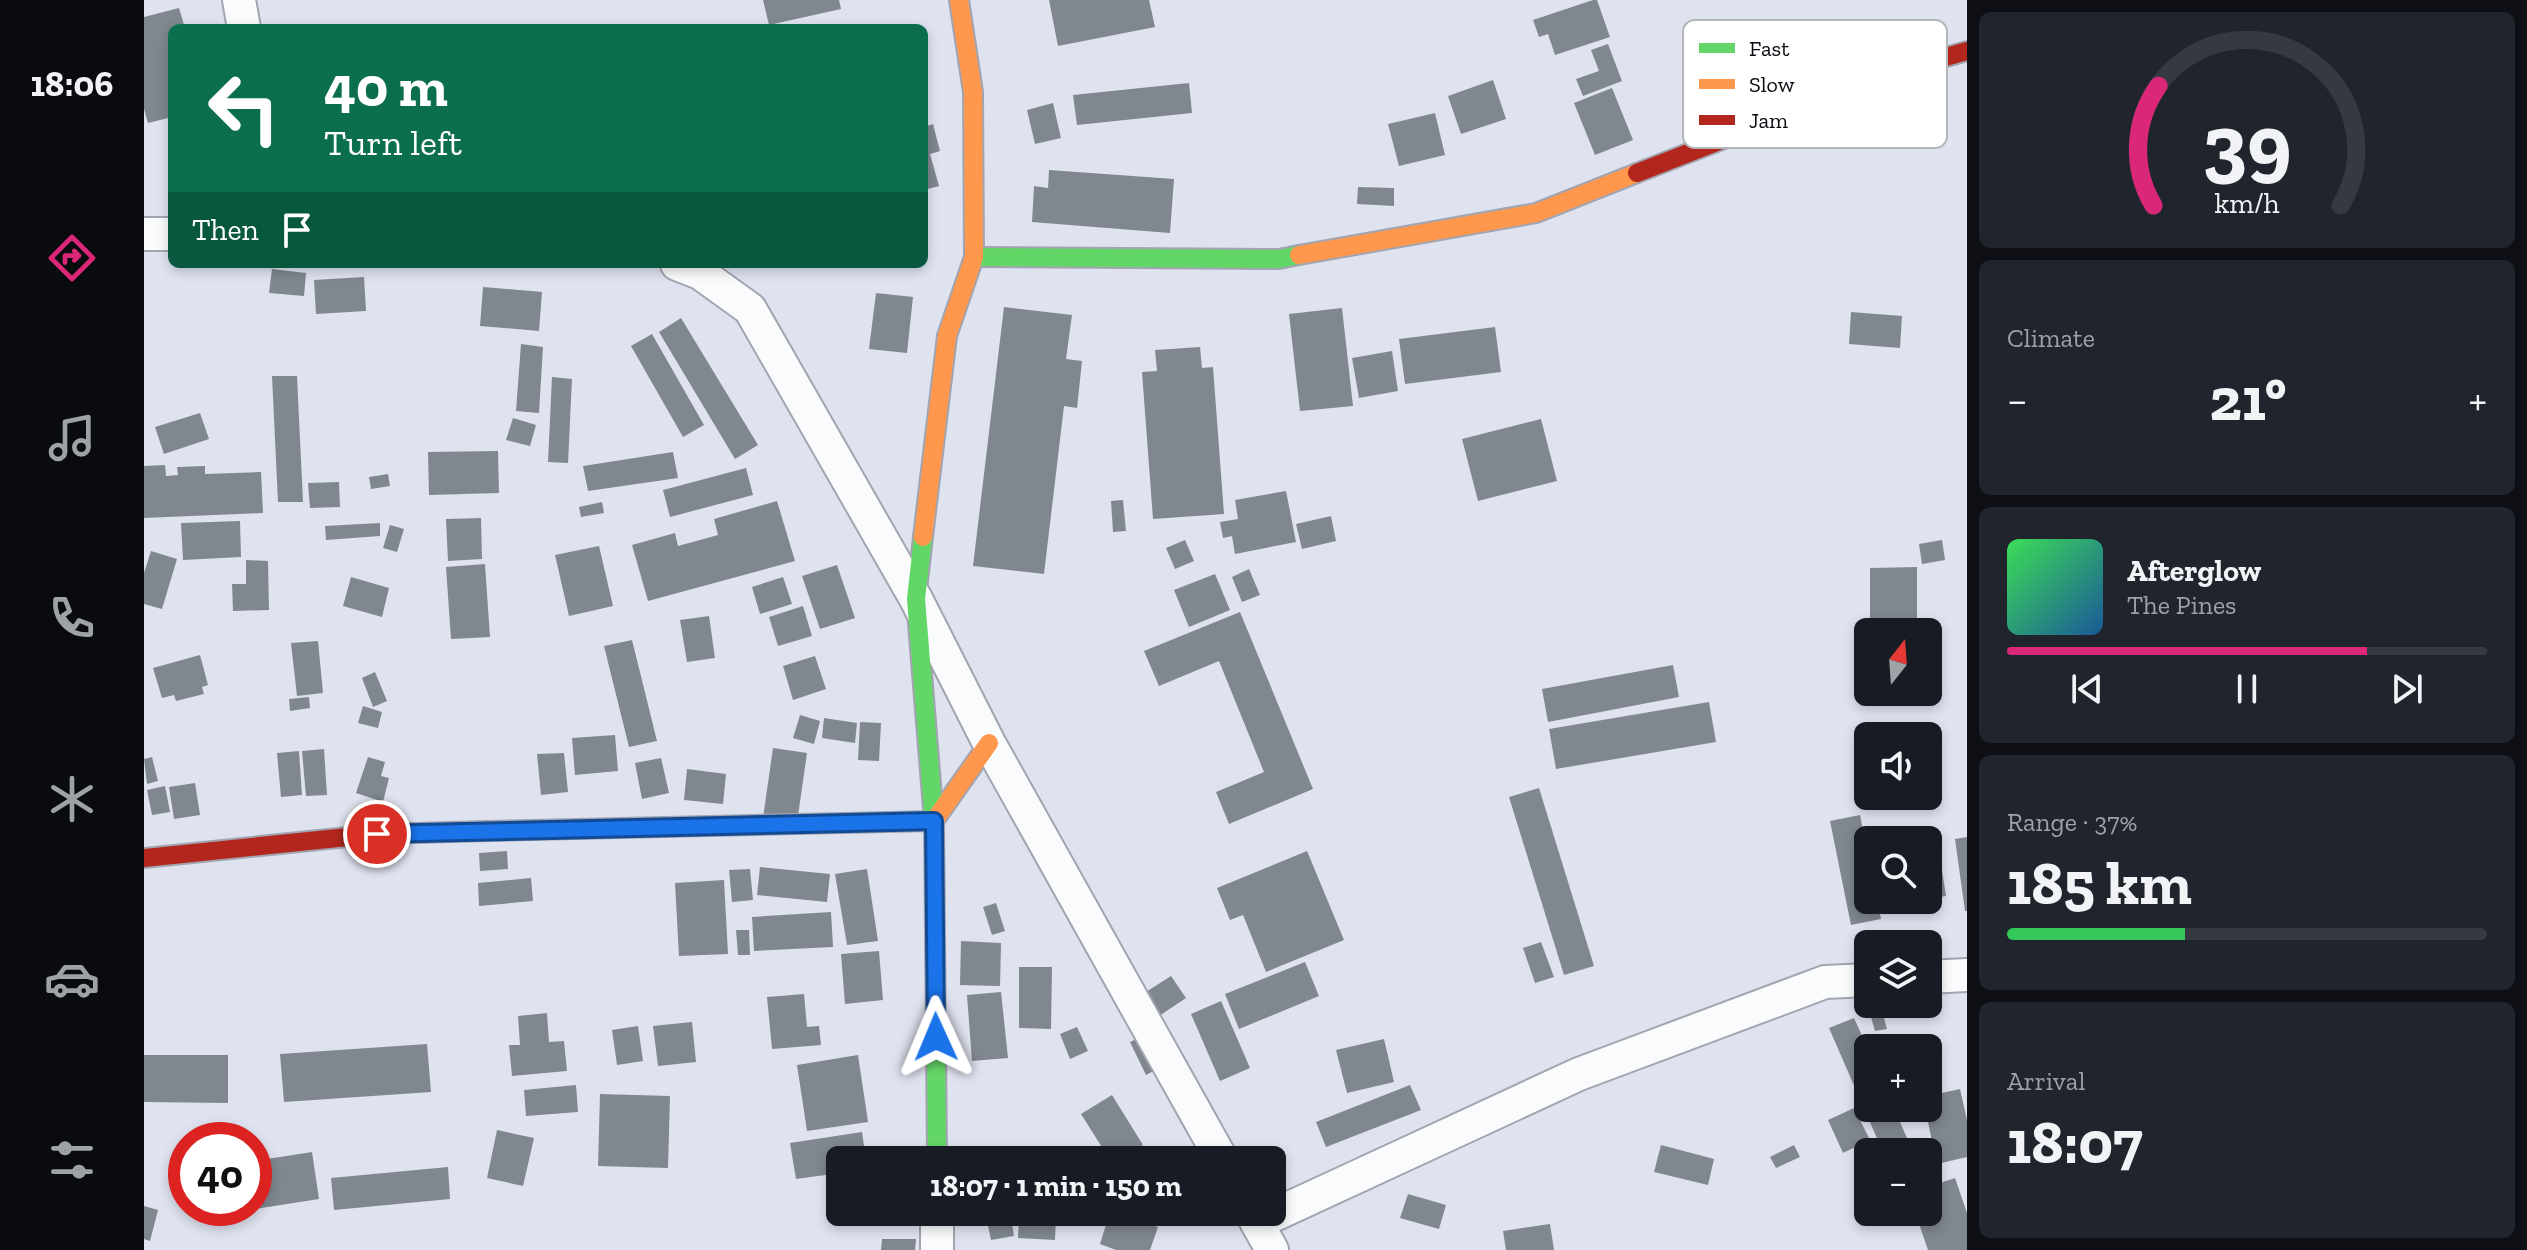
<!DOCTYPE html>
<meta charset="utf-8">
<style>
:root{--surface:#171b24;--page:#20242c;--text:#f1f3f6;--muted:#9ea1a6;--line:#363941;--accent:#db2777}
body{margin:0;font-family:"Zilla Slab",serif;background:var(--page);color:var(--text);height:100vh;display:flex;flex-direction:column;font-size:30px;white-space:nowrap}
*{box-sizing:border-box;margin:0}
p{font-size:26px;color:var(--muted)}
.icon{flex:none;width:44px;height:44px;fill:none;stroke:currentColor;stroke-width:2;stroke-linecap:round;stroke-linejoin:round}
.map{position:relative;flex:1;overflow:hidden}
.drawer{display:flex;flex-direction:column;gap:12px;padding:12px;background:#0d0f14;width:560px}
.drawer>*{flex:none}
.top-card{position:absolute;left:24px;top:24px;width:760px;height:244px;border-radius:12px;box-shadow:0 4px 12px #0003;background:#0b6e4f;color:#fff;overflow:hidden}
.needle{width:52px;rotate:17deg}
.buttons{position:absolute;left:1710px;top:618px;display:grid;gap:16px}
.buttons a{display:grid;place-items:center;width:88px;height:88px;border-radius:12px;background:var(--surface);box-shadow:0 4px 12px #0003;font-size:40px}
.speed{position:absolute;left:24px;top:1122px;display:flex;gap:16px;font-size:40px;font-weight:700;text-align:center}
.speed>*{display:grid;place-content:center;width:104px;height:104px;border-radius:50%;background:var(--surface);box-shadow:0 4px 12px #0003;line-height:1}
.speed .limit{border:12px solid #d22;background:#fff;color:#111}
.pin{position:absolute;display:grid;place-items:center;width:68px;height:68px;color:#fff;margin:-34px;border:4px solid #fff;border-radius:50%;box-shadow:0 2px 8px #0007}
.me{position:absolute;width:88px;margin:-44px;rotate:359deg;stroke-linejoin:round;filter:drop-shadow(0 0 6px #0008)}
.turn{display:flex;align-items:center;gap:28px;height:168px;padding:0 24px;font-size:36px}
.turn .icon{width:104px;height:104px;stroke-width:2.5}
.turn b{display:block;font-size:56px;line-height:68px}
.then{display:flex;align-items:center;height:76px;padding:0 24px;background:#0003;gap:16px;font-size:30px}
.big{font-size:60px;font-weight:700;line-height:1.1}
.drawer .tile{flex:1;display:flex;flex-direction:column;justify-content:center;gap:12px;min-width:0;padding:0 28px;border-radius:12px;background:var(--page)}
.drawer .dial{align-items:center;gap:0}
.dial svg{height:208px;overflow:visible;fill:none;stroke:var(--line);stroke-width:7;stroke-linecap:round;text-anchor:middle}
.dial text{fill:var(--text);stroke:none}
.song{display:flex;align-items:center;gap:24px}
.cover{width:96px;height:96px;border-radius:12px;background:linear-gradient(135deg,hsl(130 70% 55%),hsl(210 70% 35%))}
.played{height:8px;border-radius:4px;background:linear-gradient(90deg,var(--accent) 75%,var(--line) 75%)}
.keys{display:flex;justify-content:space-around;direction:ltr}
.heat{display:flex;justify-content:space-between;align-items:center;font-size:44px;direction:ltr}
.charge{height:12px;border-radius:6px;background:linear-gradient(90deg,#34c759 37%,var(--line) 0)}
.trip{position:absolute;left:682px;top:1146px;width:460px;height:80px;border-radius:12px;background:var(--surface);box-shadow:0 4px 12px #0003;font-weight:700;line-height:80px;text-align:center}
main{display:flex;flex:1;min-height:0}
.tab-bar{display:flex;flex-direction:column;width:144px;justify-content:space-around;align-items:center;background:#090b0e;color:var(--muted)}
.tab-bar .icon{width:56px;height:56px}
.tab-bar .active{color:var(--accent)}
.tab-bar b{font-size:36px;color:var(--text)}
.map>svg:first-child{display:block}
</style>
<main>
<nav class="tab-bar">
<b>18:06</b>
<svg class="icon active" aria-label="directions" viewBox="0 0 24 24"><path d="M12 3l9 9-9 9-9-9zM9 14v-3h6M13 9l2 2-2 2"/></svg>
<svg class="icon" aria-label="music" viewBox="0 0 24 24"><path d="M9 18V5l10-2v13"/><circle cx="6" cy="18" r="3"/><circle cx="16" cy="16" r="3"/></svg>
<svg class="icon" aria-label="phone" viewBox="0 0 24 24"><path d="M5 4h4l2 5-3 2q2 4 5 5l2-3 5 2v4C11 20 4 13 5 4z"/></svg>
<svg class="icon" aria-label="climate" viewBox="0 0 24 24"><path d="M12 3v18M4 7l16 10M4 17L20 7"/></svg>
<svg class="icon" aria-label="car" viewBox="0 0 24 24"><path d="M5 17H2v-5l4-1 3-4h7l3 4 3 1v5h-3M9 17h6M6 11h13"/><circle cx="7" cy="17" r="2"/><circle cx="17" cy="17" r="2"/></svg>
<svg class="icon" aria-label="filters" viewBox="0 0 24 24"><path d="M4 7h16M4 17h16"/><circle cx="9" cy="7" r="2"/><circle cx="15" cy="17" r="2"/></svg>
</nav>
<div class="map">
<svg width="1823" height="1250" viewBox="0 0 1823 1250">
<rect width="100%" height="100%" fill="#dfe3f0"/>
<g fill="#81878f">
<path d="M619 0H695L697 9 625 25Z"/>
<path d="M905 0H1005L1011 27 914 46Z"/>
<path d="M1449 0H1453L1466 37 1411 55 1404 34 1395 37 1389 20Z"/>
<path d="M35 8 41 28H28V117L4 123 0 109V17Z"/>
<path d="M1464 44 1478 81 1439 96 1432 79 1455 71 1447 50Z"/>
<path d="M1349 80 1362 119 1317 134 1304 96Z"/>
<path d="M1045 83 1048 113 933 125 929 95Z"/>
<path d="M1468 88 1489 140 1451 155 1430 103Z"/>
<path d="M909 103 917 138 891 144 883 110Z"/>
<path d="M1291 113 1301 155 1255 166 1244 124Z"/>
<path d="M789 124 796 151 786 154 795 186 780 190V127Z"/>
<path d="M905 170 1030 179 1026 233 888 222 890 186 904 188Z"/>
<path d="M1214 187 1250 188V206L1213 204Z"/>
<path d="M128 269 162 273 160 296 125 293Z"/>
<path d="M220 277 222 311 172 314 170 280Z"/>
<path d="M339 287 398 292 395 331 336 326Z"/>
<path d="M732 293 769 297 763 353 725 349Z"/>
<path d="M860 307 928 315 922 359 938 361 933 408 920 406 900 574 829 566Z"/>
<path d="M1198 308 1209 406 1156 411 1145 314Z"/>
<path d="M1707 312 1758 316 1756 348 1705 344Z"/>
<path d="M537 318 614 445 591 459 515 332Z"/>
<path d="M1351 327 1357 372 1261 384 1255 339Z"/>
<path d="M508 334 560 425 539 437 487 346Z"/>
<path d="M377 344 399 347 395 413 372 411Z"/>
<path d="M1056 347 1058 368 1069 367 1080 514 1009 519 998 372 1013 371 1011 350Z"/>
<path d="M1248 351 1254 391 1215 398 1208 358Z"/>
<path d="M128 376H153L159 502H134Z"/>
<path d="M408 377 428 379 424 463 404 462Z"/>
<path d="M56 413 65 439 20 454 11 427Z"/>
<path d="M369 418 392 425 386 446 362 440Z"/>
<path d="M1397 419 1413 481 1334 501 1318 439Z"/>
<path d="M354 451 355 493 285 495 284 452Z"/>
<path d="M529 452 534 478 444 491 439 466Z"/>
<path d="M21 465 22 476 34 475 33 467 61 466V474L117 472 119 513 0 518V466Z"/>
<path d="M602 468 609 495 526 517 519 490Z"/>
<path d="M244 474 246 486 227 489 225 477Z"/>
<path d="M195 482 196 507 166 508 164 483Z"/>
<path d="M1142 491 1152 542 1091 554 1088 536 1079 538 1076 522 1094 519 1091 500Z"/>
<path d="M979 500 982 531 969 532 967 501Z"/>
<path d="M633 501 651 561 504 601 488 545 531 533 534 546 574 535 570 519Z"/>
<path d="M458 502 460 513 437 517 435 507Z"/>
<path d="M1187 516 1192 541 1158 549 1152 524Z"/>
<path d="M337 518 338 559 304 561 302 519Z"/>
<path d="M96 521 97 557 39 560 37 523Z"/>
<path d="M236 523V536L182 540 181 526Z"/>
<path d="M246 525 260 529 253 552 239 548Z"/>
<path d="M1041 540 1050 561 1031 569 1022 548Z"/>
<path d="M1798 540 1801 560 1778 564 1775 544Z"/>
<path d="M455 546 469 606 425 616 411 555Z"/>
<path d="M7 551 33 559 18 609 0 604V573Z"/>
<path d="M102 560 124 561 125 610 89 611 88 584H102Z"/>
<path d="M341 564 346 637 307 639 302 567Z"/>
<path d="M693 565 711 618 676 629 658 576Z"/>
<path d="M1773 567V629H1726V568Z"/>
<path d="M1105 569 1116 595 1098 602 1088 577Z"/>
<path d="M1071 574 1086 610 1045 627 1030 590Z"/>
<path d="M207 577 245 588 238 617 199 606Z"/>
<path d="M639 577 648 604 616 614 608 587Z"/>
<path d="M659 606 668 636 634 646 625 617Z"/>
<path d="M1096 612 1169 789 1085 824 1072 792 1120 772 1075 661 1015 686 1000 651Z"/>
<path d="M565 616 571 658 543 662 536 620Z"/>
<path d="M488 640 513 741 485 747 460 646Z"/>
<path d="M174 641 179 693 153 696 147 643Z"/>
<path d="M56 655 64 685 58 687 60 694 32 701 30 695 18 698 9 668Z"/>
<path d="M671 656 682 689 649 700 639 666Z"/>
<path d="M1529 665 1535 697 1404 722 1398 689Z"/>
<path d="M231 672 243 701 229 707 218 678Z"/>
<path d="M165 697 166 708 146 711 145 699Z"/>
<path d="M1565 702 1572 742 1412 769 1405 729Z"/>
<path d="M219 706 238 712 234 728 214 723Z"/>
<path d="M656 715 676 721 670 744 649 738Z"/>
<path d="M680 718 713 723 711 743 678 738Z"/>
<path d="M716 722 737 723 735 761 714 760Z"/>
<path d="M471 735 474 771 431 775 428 738Z"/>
<path d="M629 748 663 753 653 823 619 818Z"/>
<path d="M180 749 183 795 162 796 158 751Z"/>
<path d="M155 751 158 795 137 797 133 753Z"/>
<path d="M420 753 424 792 397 795 393 754Z"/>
<path d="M8 757 14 781 3 784 0 759Z"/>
<path d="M224 757 241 762 237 776 245 778 239 802 212 793Z"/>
<path d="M517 758 525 793 498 799 491 763Z"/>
<path d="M543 769 582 774 579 804 540 800Z"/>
<path d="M51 783 56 815 30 819 25 787Z"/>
<path d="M21 786 26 812 8 815 3 790Z"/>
<path d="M1395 788 1450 966 1420 975 1365 797Z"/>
<path d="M1716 815 1724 854V900H1733L1737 919 1707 925 1686 821Z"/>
<path d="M1823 837V911H1821L1811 839Z"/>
<path d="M1793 838 1802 896 1784 899V839Z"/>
<path d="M363 851 364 869 336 871 335 853Z"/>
<path d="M1163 851 1200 940 1122 972 1099 915 1086 920 1073 888Z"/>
<path d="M616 867 686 874 683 902 613 895Z"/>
<path d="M606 869 609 900 588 902 585 870Z"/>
<path d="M723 869 734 941 703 945 691 874Z"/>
<path d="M387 878 389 901 335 906 334 883Z"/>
<path d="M580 880 584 954 535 956 531 883Z"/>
<path d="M852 903 861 931 848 935 839 907Z"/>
<path d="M687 912 689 947 610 951 608 917Z"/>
<path d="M592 930H605L606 955H594Z"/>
<path d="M817 941 857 943 856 986 816 985Z"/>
<path d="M1397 942 1410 977 1391 983 1379 948Z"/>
<path d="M735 951 739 1000 701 1004 697 954Z"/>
<path d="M1161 962 1175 996 1095 1029 1081 994Z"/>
<path d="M875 967H908L907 1029 875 1028Z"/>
<path d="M1027 976 1042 998 1006 1022 991 999Z"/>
<path d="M857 992 864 1058 828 1061 823 995Z"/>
<path d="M660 994 663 1027 675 1026 677 1045 628 1049 623 997Z"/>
<path d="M1077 1001 1106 1068 1076 1081 1047 1014Z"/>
<path d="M1737 1007 1743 1029 1731 1031 1725 1010Z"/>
<path d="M403 1013 405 1042 420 1041 423 1071 368 1076 365 1045H376L374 1016Z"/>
<path d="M1710 1018 1724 1049V1108H1750L1769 1152H1739L1685 1028Z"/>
<path d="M548 1022 552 1062 514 1066 509 1026Z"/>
<path d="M494 1026 499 1061 473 1065 468 1030Z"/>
<path d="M933 1027 944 1051 926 1059 916 1034Z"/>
<path d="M1001 1035 1017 1067 1002 1075 986 1042Z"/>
<path d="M1240 1039 1250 1082 1203 1093 1192 1050Z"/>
<path d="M1787 1039 1791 1048 1784 1051V1048H1765Z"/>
<path d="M283 1044 287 1092 140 1102 136 1054Z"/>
<path d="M0 1055H84V1103L0 1102Z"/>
<path d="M714 1055 724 1122 663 1131 653 1065Z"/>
<path d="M432 1085 434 1112 382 1116 380 1090Z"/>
<path d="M1266 1085 1277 1110 1182 1147 1172 1122Z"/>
<path d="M1816 1089 1823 1120V1157L1793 1164 1781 1108H1784V1096Z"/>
<path d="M456 1094 526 1096 524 1168 454 1166Z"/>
<path d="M968 1095 999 1145 975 1160H966L937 1114Z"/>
<path d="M1710 1108 1726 1140 1699 1153 1684 1120Z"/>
<path d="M353 1130 390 1138 379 1186 343 1178Z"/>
<path d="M718 1132 722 1160H696V1173L652 1179 646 1143Z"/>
<path d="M1517 1145 1570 1159 1564 1185 1510 1172Z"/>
<path d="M1650 1145 1656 1157 1632 1168 1626 1157Z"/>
<path d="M168 1152 175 1199 111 1209 110 1161Z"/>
<path d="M304 1167 306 1199 190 1210 187 1178Z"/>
<path d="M1811 1178 1823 1213V1250H1784L1771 1212H1784V1187Z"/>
<path d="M1264 1194 1302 1205 1295 1229 1256 1218Z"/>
<path d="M0 1206 14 1210 6 1241 0 1239Z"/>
<path d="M841 1212H866L870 1236 847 1240Z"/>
<path d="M966 1212 1014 1227 1006 1250H972L956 1244Z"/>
<path d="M875 1215 912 1217 911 1240 874 1238Z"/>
<path d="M1406 1224 1410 1250H1362L1359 1231Z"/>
<path d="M738 1239H772L771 1250H737Z"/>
</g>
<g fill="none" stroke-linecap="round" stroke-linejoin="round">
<g stroke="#a2a5af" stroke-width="36">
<g id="street">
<path d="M95 0 100 28"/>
<path d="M0 234H28"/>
<path d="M533 264 556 273 606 309 772 599 845 743 1078 1160"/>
<path d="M1784 977 1823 975"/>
<path d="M793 1212V1250"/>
<path d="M1107 1212 1128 1250"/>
<path d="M1113 1223 1435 1074 1681 982 1724 980"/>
</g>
</g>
<g stroke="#a2a5af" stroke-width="22">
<g id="fast">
<path d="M830 257 1135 259 1155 255"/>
<path d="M779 537 772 599 790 821 793 1160"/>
</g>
</g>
<g stroke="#a2a5af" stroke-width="22">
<g id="slow">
<path d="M1155 255 1392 213 1493 173"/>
<path d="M779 537 803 336 830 257 829 92 815 0"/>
<path d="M344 831 790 821 845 743"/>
</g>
</g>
<g stroke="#a2a5af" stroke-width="22">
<g id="jam">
<path d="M1493 173 1760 69 1823 51"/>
<path d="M0 858 233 834 344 831"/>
</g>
</g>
<use href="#street" stroke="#fafbfd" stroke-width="32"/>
<use href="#fast" stroke="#63d668" stroke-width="18"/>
<use href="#slow" stroke="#ff974d" stroke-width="18"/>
<use href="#jam" stroke="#b3261e" stroke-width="18"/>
</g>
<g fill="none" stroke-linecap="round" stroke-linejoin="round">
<g stroke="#114b97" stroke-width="20">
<path id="route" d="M233 834 790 821 792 1037"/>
</g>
<use href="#route" stroke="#1a73e8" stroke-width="14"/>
</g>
<rect x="1539" y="20" width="264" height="128" rx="12" fill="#fff" stroke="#b5b6b8" stroke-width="2"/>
<rect x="1555" y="43" width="36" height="10" fill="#63d668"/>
<rect x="1555" y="79" width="36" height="10" fill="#ff974d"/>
<rect x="1555" y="115" width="36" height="10" fill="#b3261e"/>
<g font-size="22" fill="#090b12">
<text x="1605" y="56">Fast</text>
<text x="1605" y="92">Slow</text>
<text x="1605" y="128">Jam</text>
</g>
</svg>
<div class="buttons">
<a><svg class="needle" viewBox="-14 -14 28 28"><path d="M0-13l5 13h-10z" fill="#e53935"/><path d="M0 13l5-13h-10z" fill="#9ea1a6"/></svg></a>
<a><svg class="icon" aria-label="sound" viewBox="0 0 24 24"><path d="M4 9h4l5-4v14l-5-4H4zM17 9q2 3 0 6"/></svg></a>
<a><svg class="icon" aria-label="search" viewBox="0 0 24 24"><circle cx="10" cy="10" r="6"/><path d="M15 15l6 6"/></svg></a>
<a><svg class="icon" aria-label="layers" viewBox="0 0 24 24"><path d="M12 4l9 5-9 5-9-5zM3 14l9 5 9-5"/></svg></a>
<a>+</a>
<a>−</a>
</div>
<div class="speed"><div class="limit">40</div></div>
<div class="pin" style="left:233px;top:834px;background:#d93025"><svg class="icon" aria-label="arrive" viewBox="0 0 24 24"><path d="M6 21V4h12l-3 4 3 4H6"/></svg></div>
<svg class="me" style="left:792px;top:1037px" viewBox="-20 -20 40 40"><path d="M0-17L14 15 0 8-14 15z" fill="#1a73e8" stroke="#fff" stroke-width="4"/></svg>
<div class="trip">18:07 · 1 min · 150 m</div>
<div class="top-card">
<div class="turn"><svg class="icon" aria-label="left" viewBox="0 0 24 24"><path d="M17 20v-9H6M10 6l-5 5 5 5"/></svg><div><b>40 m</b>Turn left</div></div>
<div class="then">Then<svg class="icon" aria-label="arrive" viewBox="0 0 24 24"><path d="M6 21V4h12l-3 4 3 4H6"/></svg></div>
</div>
</div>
<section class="drawer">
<div class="tile dial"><svg viewBox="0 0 100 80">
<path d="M14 69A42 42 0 1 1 86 69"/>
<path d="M14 69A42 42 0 0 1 16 23" stroke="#db2777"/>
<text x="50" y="56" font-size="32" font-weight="700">39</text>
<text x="50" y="72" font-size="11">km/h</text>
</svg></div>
<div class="tile"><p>Climate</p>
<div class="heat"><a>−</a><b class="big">21°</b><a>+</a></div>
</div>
<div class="tile">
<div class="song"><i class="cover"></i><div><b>Afterglow</b><p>The Pines</p></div></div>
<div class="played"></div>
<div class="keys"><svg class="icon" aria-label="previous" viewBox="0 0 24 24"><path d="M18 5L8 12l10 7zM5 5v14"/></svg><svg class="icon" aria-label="pause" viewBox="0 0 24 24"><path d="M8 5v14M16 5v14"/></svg><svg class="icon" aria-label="next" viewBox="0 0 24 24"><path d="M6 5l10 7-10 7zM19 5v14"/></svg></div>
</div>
<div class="tile"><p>Range · 37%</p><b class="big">185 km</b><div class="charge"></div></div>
<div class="tile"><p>Arrival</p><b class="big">18:07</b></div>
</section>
</main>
